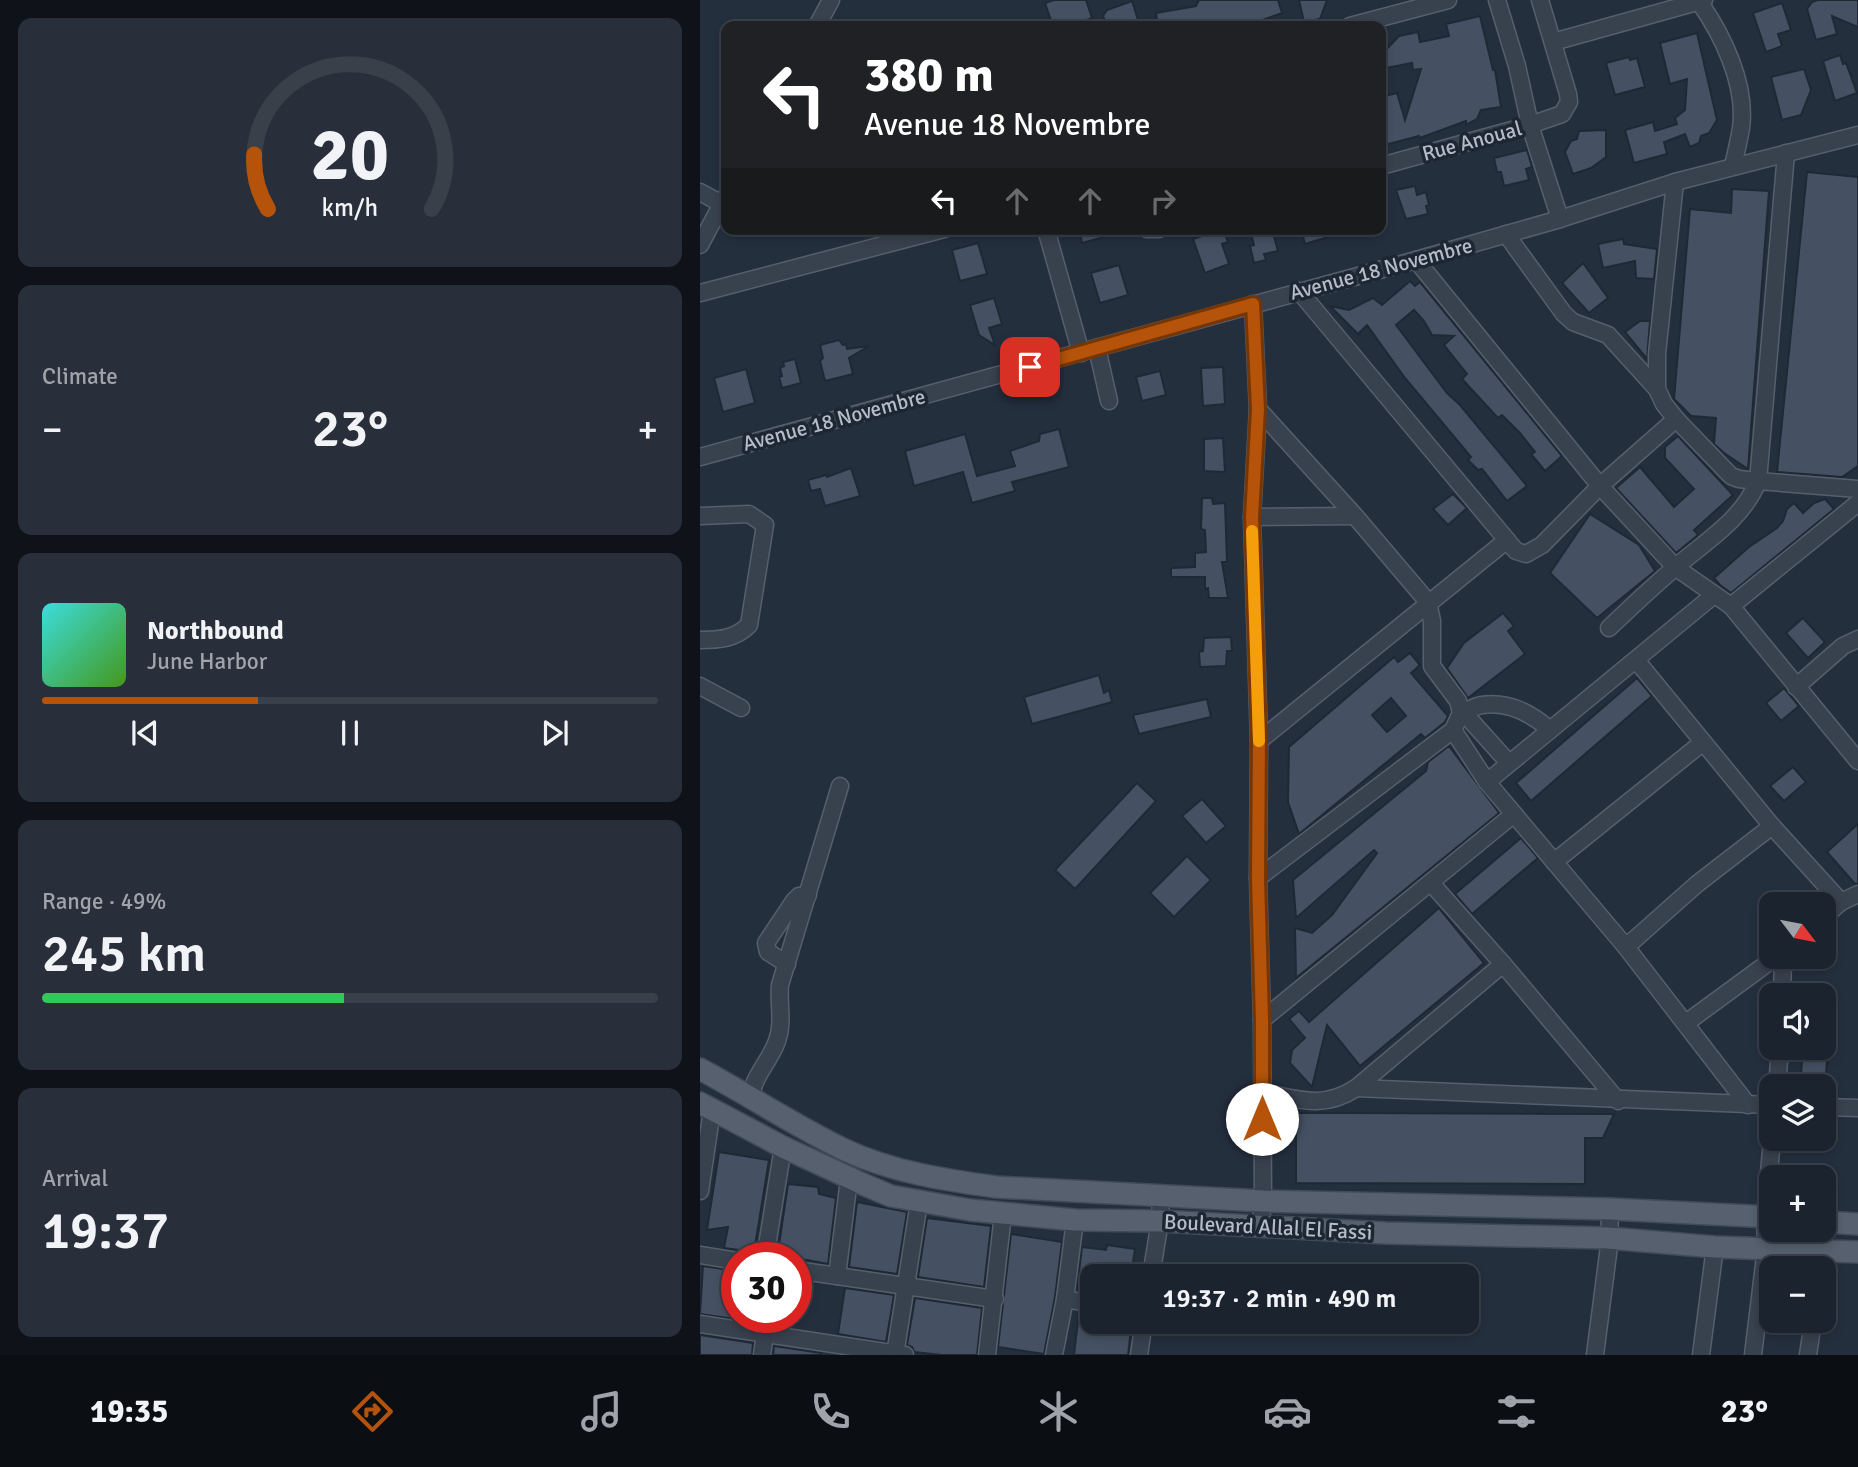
<!DOCTYPE html>
<meta charset="utf-8">
<style>
:root{--surface:#1b232e;--page:#282f3a;--text:#f1f3f6;--muted:#a0a4aa;--line:#39404a;--accent:#b45309}
body{margin:0;font-family:Signika,sans-serif;background:var(--page);color:var(--text);height:100vh;display:flex;flex-direction:column;font-size:26px;white-space:nowrap}
*{box-sizing:border-box;margin:0}
p{font-size:23px;color:var(--muted)}
.icon{flex:none;width:38px;height:38px;fill:none;stroke:currentColor;stroke-width:2;stroke-linecap:round;stroke-linejoin:round}
.map{position:relative;flex:1;overflow:hidden}
.panel{display:flex;flex-direction:column;gap:18px;padding:18px;background:#0f1319;width:700px}
.panel>*{flex:none}
.hud{position:absolute;left:21px;top:21px;width:665px;height:214px;border-radius:14px;box-shadow:0 4px 10px #0003,0 0 0 2px var(--line);background:#202124;color:#fff;overflow:hidden}
.needle{width:46px;rotate:122deg}
.fabs{position:absolute;left:1059px;top:892px;display:grid;gap:14px}
.fabs a{display:grid;place-items:center;width:77px;height:77px;border-radius:14px;background:var(--surface);box-shadow:0 4px 10px #0003,0 0 0 2px var(--line);font-size:35px}
.speed{position:absolute;left:21px;top:1242px;display:flex;gap:14px;font-size:35px;font-weight:700;text-align:center}
.speed>*{display:grid;place-content:center;width:91px;height:91px;border-radius:50%;background:var(--surface);box-shadow:0 4px 10px #0003,0 0 0 2px var(--line);line-height:1}
.speed .limit{border:10px solid #d22;background:#fff;color:#111}
.pin{position:absolute;display:grid;place-items:center;width:60px;height:60px;color:#fff;margin:-30px;border-radius:14px;box-shadow:0 4px 10px #0006}
.me{position:absolute;width:77px;margin:-38px;rotate:0deg;stroke-linejoin:round;filter:drop-shadow(0 0 5px #0008)}
.turn{display:flex;align-items:center;gap:24px;height:147px;padding:0 28px;font-size:32px}
.turn .icon{width:91px;height:91px;stroke-width:2.5}
.turn b{display:block;font-size:49px;line-height:60px}
.lanes{display:flex;align-items:center;height:66px;padding:0 28px;background:#0003;justify-content:center;gap:35px;direction:ltr}
.lanes .off{opacity:.35}
.big{font-size:52px;font-weight:600;line-height:1.1}
.panel .widget{flex:1;display:flex;flex-direction:column;justify-content:center;gap:10px;min-width:0;padding:0 24px;border-radius:14px;background:var(--page)}
.panel .dial{align-items:center;gap:0}
.dial svg{height:182px;overflow:visible;fill:none;stroke:var(--line);stroke-width:7;stroke-linecap:round;text-anchor:middle}
.dial text{fill:var(--text);stroke:none}
.song{display:flex;align-items:center;gap:21px}
.cover{width:84px;height:84px;border-radius:10px;background:linear-gradient(135deg,hsl(180 70% 55%),hsl(100 70% 35%))}
.played{height:7px;border-radius:4px;background:linear-gradient(90deg,var(--accent) 35%,var(--line) 35%)}
.keys{display:flex;justify-content:space-around;direction:ltr}
.heat{display:flex;justify-content:space-between;align-items:center;font-size:38px;direction:ltr}
.charge{height:10px;border-radius:5px;background:linear-gradient(90deg,#34c759 49%,var(--line) 0)}
.trip{position:absolute;left:380px;top:1264px;width:399px;height:70px;border-radius:14px;background:var(--surface);box-shadow:0 4px 10px #0003,0 0 0 2px var(--line);font-weight:600;line-height:70px;text-align:center}
.tabs{display:flex;height:112px;justify-content:space-around;align-items:center;background:#0b0e12;color:var(--muted)}
.tabs .icon{width:49px;height:49px}
.tabs .current{color:var(--accent)}
.tabs b{font-size:32px;color:var(--text)}
main{display:flex;flex:1;min-height:0}
.map>svg:first-child{display:block}
</style>
<main>
<section class="panel">
<div class="widget dial"><svg viewBox="0 0 100 80">
<path d="M14 69A42 42 0 1 1 86 69"/>
<path d="M14 69A42 42 0 0 1 8 45" stroke="#b45309"/>
<text x="50" y="56" font-size="32" font-weight="700">20</text>
<text x="50" y="72" font-size="11">km/h</text>
</svg></div>
<div class="widget"><p>Climate</p>
<div class="heat"><a>−</a><b class="big">23°</b><a>+</a></div>
</div>
<div class="widget">
<div class="song"><i class="cover"></i><div><b>Northbound</b><p>June Harbor</p></div></div>
<div class="played"></div>
<div class="keys"><svg class="icon" aria-label="previous" viewBox="0 0 24 24"><path d="M18 5L8 12l10 7zM5 5v14"/></svg><svg class="icon" aria-label="pause" viewBox="0 0 24 24"><path d="M8 5v14M16 5v14"/></svg><svg class="icon" aria-label="next" viewBox="0 0 24 24"><path d="M6 5l10 7-10 7zM19 5v14"/></svg></div>
</div>
<div class="widget"><p>Range · 49%</p><b class="big">245 km</b><div class="charge"></div></div>
<div class="widget"><p>Arrival</p><b class="big">19:37</b></div>
</section>
<div class="map">
<svg width="1158" height="1355" viewBox="0 0 1158 1355">
<rect width="100%" height="100%" fill="#242f3e"/>
<g fill="#455162" stroke="#1f2835" stroke-width="2" fill-rule="evenodd">
<path d="M354 0H386L392 18 370 26H353L345 3Z"/>
<path d="M499 0H578L582 13 546 26H458L456 13 496 6Z"/>
<path d="M599 0H627L620 19 604 22Z"/>
<path d="M1118 0H1158V27L1132 16 1137 34 1116 40 1107 9 1112 2Z"/>
<path d="M432 1 440 26H407L403 16 407 10Z"/>
<path d="M1082 3 1091 30 1078 34 1082 46 1066 52 1053 13Z"/>
<path d="M780 16 793 70H795L801 107 781 110 777 119 766 125V121L720 138 719 136 681 146V97L697 93 705 120 721 69 713 70 712 63 681 69V55L699 36 718 32 720 42 749 36 746 24Z"/>
<path d="M997 33 1017 120 1009 133 1001 136 999 143 990 147 985 134 964 142 967 154 934 163 925 130 953 122 955 131 977 124 975 118 985 110 987 79 970 84 960 43Z"/>
<path d="M1140 55 1143 64 1146 63 1157 93 1135 101 1123 61Z"/>
<path d="M929 57 930 60 937 58 945 87 915 95 906 63Z"/>
<path d="M1104 69 1111 90 1101 115 1082 120 1071 77Z"/>
<path d="M906 130V157L891 168 873 174 865 152 871 141 877 139 879 131Z"/>
<path d="M827 150 832 167 826 169 829 180 804 186 801 172H797L794 158Z"/>
<path d="M1107 172 1158 177V466L1142 477 1077 472Z"/>
<path d="M715 186 717 195 726 192 729 205 726 206 728 214 706 219 696 190Z"/>
<path d="M1032 189 1069 191 1048 469 1024 453 1014 444 1016 418 991 416 974 399 990 209 1031 213Z"/>
<path d="M379 229H418L419 233 382 243Z"/>
<path d="M523 229 528 242 522 244 529 264 505 273 493 239Z"/>
<path d="M550 229H572L578 251 564 254 566 260 554 263 550 246 554 245Z"/>
<path d="M601 229H644L645 232 605 244Z"/>
<path d="M923 239 924 244 957 249 954 279 936 278 935 261 903 268 898 244Z"/>
<path d="M278 243 287 274 260 281 252 250Z"/>
<path d="M883 263 908 298 889 313 862 283Z"/>
<path d="M419 265 428 295 400 303 391 273Z"/>
<path d="M710 281 715 286 720 282 862 456 845 471 831 454 835 452 820 433 802 415 798 418 762 379 767 374 744 345 754 336 732 335 724 321 714 310 696 325 747 393 760 405 827 486 807 501 782 469 778 470 768 460 771 457 705 378 667 325 658 334 630 306 649 310 673 298 682 305Z"/>
<path d="M294 298 302 324 289 328 295 345 279 335 270 305Z"/>
<path d="M940 321H950L947 359 925 332Z"/>
<path d="M139 340 143 345 146 344 147 349 169 346 149 358 153 374 125 381 120 361 123 358 120 345Z"/>
<path d="M95 359 101 383 82 388 79 377 82 376 80 368 84 366 83 362Z"/>
<path d="M523 367 525 404 503 406 501 368Z"/>
<path d="M46 369 55 403 23 412 14 378Z"/>
<path d="M460 371 466 395 442 401 436 377Z"/>
<path d="M359 429 369 467 312 482 315 491 272 503 263 472 214 486 205 451 265 434 277 476 315 466 310 451 339 441 340 434Z"/>
<path d="M978 436 1033 495 994 530 998 535 976 553 916 488 940 467 974 507 994 489 965 458V447Z"/>
<path d="M523 438 525 472 504 471V439Z"/>
<path d="M151 468 160 496 125 506 120 489 111 491 108 480 126 475 127 477Z"/>
<path d="M753 494 767 508 748 525 733 509Z"/>
<path d="M502 498H512L513 504 525 503 527 562H522L528 598H509L508 588 505 589V577H471V568L495 567V553L506 552 505 530 501 529Z"/>
<path d="M1125 499 1134 509 1031 593 1020 585 1014 578 1049 547 1077 528 1083 521 1087 509 1094 503 1103 513 1114 503Z"/>
<path d="M890 514 939 545 955 571 897 618 850 573Z"/>
<path d="M803 613 814 626 808 631 825 654 768 698 747 668 764 643Z"/>
<path d="M1103 618 1125 642 1108 658 1086 633Z"/>
<path d="M531 637 532 651H527L526 666 500 667 499 652 503 651 504 638Z"/>
<path d="M710 653 720 665 711 673 748 716 745 722 725 738 721 734 599 834 588 802 589 747 694 657 698 662ZM691 698 706 716 687 732 672 715Z"/>
<path d="M399 675 404 693 409 690 412 702 332 724 324 697Z"/>
<path d="M937 678 952 696 831 801 816 783Z"/>
<path d="M1084 688 1099 706 1081 721 1066 703Z"/>
<path d="M507 699 511 717 439 734 433 715Z"/>
<path d="M749 746 799 813 596 978 595 928 612 933 632 915 677 853 674 850 596 918 593 880 726 771 728 762Z"/>
<path d="M1093 767 1106 782 1084 801 1070 786Z"/>
<path d="M437 783 456 801 375 889 355 870Z"/>
<path d="M502 799 526 826 506 843 482 816Z"/>
<path d="M1158 824V884H1155L1127 852Z"/>
<path d="M821 838 838 858 772 914 755 894Z"/>
<path d="M487 856 511 880 474 917 450 893Z"/>
<path d="M739 908 784 963 660 1066 627 1025 612 1087 590 1063 592 1050 605 1038 589 1019 599 1011 609 1022Z"/>
<path d="M1103 1048H1128L1125 1087H1100Z"/>
<path d="M596 1113H648L914 1114 903 1138H885V1184L596 1183Z"/>
<path d="M19 1152 69 1160 54 1252 24 1248 28 1227 7 1230Z"/>
<path d="M88 1184 118 1187 119 1194 136 1198 128 1264 96 1258H77Z"/>
<path d="M157 1202 207 1212 197 1274 149 1267Z"/>
<path d="M227 1218 291 1226 284 1287 218 1277Z"/>
<path d="M311 1234 362 1242 355 1297 344 1354 298 1347Z"/>
<path d="M407 1245 435 1249 432 1269H428L427 1276H392V1290L377 1288 382 1247 406 1250Z"/>
<path d="M3 1266 37 1271V1318H56V1322L0 1314Z"/>
<path d="M145 1288 194 1295 186 1342 138 1334Z"/>
<path d="M215 1298 282 1308 277 1355H242L215 1352V1354L212 1347 207 1345Z"/>
<path d="M379 1312 392 1314V1321H432L428 1355H374Z"/>
<path d="M0 1335 53 1343 52 1355H0Z"/>
<path d="M74 1346 121 1353V1355H73Z"/>
</g>
<g fill="none" stroke-linecap="round" stroke-linejoin="round">
<g stroke="#565f6c" stroke-width="19">
<g id="minor">
<path d="M797 0 817 66 830 125 860 219"/>
<path d="M998 0C1022 34 1047 84 1041 128 1039 140 1036 153 1033 166"/>
<path d="M117 26 131 0"/>
<path d="M650 26 748 0"/>
<path d="M853 42 1004 0"/>
<path d="M681 166 830 125 862 114 869 102 868 94 840 0"/>
<path d="M975 182 957 354V389L964 404 976 419 1031 476 1039 479 1058 481 1086 153"/>
<path d="M0 192 22 204"/>
<path d="M346 229 381 353"/>
<path d="M447 229H459"/>
<path d="M806 234 864 314 873 322 908 335 957 389"/>
<path d="M0 245 26 196"/>
<path d="M716 260 900 486 975 567 1031 606 1158 761"/>
<path d="M599 291 816 551 826 554 842 545 900 486 976 419"/>
<path d="M0 293 244 229"/>
<path d="M553 304 558 409 552 517 559 741 558 878 562 1020 563 1201 560 1228"/>
<path d="M397 348 409 401"/>
<path d="M0 457 716 260 860 219 975 182 1158 135"/>
<path d="M0 516 49 514 65 525 49 625C35 639 19 640 0 640"/>
<path d="M552 517 655 516"/>
<path d="M1031 606 1158 503"/>
<path d="M909 628C931 607 953 586 977 566 1006 541 1043 519 1058 481L1158 489"/>
<path d="M936 660 1072 826 1141 902"/>
<path d="M0 686 41 708"/>
<path d="M1096 687 1143 646 1158 639"/>
<path d="M761 713C768 711 774 706 782 705 809 701 831 713 850 730"/>
<path d="M764 713 809 763"/>
<path d="M753 730 787 782 926 947 1048 1105"/>
<path d="M559 741 807 540"/>
<path d="M787 782 1014 595"/>
<path d="M854 862 1002 743"/>
<path d="M558 878 753 730 761 713 758 701 732 666V621L728 602 655 516 558 409"/>
<path d="M731 883 803 964 918 1101"/>
<path d="M1124 917 1141 902 1158 894"/>
<path d="M926 947 997 884 1072 826"/>
<path d="M87 964 68 952 66 943 94 901 99 896 108 895"/>
<path d="M1082 996 1083 957"/>
<path d="M562 1020 814 814"/>
<path d="M986 1023 1076 957"/>
<path d="M1077 1087 1080 1048"/>
<path d="M656 1088 1071 1105"/>
<path d="M561 1092C597 1099 623 1110 656 1088L803 964"/>
<path d="M51 1097C53 1076 70 1061 77 1041 84 1022 78 1004 80 985L140 786"/>
<path d="M1124 1107 1158 1108"/>
<path d="M0 1191 12 1110"/>
<path d="M0 1255 37 1261"/>
<path d="M65 1258 83 1147"/>
<path d="M1120 1269 1123 1251"/>
<path d="M96 1270 295 1299"/>
<path d="M137 1276 149 1179"/>
<path d="M451 1276 460 1221 461 1196"/>
<path d="M365 1299 392 1304"/>
<path d="M0 1324 205 1355"/>
<path d="M62 1355 67 1318"/>
<path d="M195 1355 219 1202"/>
<path d="M287 1355 303 1214"/>
<path d="M354 1355 365 1299 375 1220"/>
<path d="M439 1355 444 1321"/>
<path d="M895 1355 909 1246 910 1209"/>
<path d="M1001 1355 1015 1247"/>
<path d="M1053 1355 1066 1248 1065 1217 1072 1139"/>
<path d="M1108 1355 1113 1321"/>
</g>
</g>
<g stroke="#414a57" stroke-width="24">
<g id="major">
<path d="M0 1069C49 1095 95 1126 145 1150 192 1172 245 1180 296 1187L563 1201 910 1209 1071 1217"/>
<path d="M0 1103 83 1147 165 1185 191 1196 270 1210 375 1220 460 1221 686 1233 908 1238 1015 1247 1158 1252"/>
<path d="M1124 1222 1158 1224"/>
</g>
</g>
<use href="#minor" stroke="#38414e" stroke-width="16"/>
<use href="#major" stroke="#56606e" stroke-width="21"/>
</g>
<g fill="none" stroke-linecap="round" stroke-linejoin="round">
<g stroke="#753606" stroke-width="18">
<path id="route" d="M330 367 553 304 558 409 552 517 559 741 558 878 562 1020V1119"/>
</g>
<use href="#route" stroke="#b45309" stroke-width="12"/>
<path stroke="#f59e0b" stroke-width="12" d="M552 531 559 741"/>
</g>
<g text-anchor="middle" stroke-width="7" stroke-linejoin="round" paint-order="stroke">
<g font-size="21" fill="#b4bcc9" stroke="#1d2633">
<text transform="translate(772 141) rotate(-15)" y="7">Rue Anoual</text>
<text transform="translate(681 269) rotate(-15)" y="7">Avenue 18 Novembre</text>
<text transform="translate(134 420) rotate(-15)" y="7">Avenue 18 Novembre</text>
<text transform="translate(568 1227) rotate(3)" y="7">Boulevard Allal El Fassi</text>
</g>
</g>
</svg>
<div class="fabs">
<a><svg class="needle" viewBox="-14 -14 28 28"><path d="M0-13l5 13h-10z" fill="#e53935"/><path d="M0 13l5-13h-10z" fill="#a0a4aa"/></svg></a>
<a><svg class="icon" aria-label="sound" viewBox="0 0 24 24"><path d="M4 9h4l5-4v14l-5-4H4zM17 9q2 3 0 6"/></svg></a>
<a><svg class="icon" aria-label="layers" viewBox="0 0 24 24"><path d="M12 4l9 5-9 5-9-5zM3 14l9 5 9-5"/></svg></a>
<a>+</a>
<a>−</a>
</div>
<div class="speed"><div class="limit">30</div></div>
<div class="pin" style="left:330px;top:367px;background:#d93025"><svg class="icon" aria-label="arrive" viewBox="0 0 24 24"><path d="M6 21V4h12l-3 4 3 4H6"/></svg></div>
<svg class="me" style="left:562px;top:1119px" viewBox="-20 -20 40 40"><circle r="19" fill="#fff"/><path d="M0-13L10 11 0 6-10 11z" fill="#b45309"/></svg>
<div class="trip">19:37 · 2 min · 490 m</div>
<div class="hud">
<div class="turn"><svg class="icon" aria-label="left" viewBox="0 0 24 24"><path d="M17 20v-9H6M10 6l-5 5 5 5"/></svg><div><b>380 m</b>Avenue 18 Novembre</div></div>
<div class="lanes"><svg class="icon" aria-label="left" viewBox="0 0 24 24"><path d="M17 20v-9H6M10 6l-5 5 5 5"/></svg><svg class="icon off" aria-label="ahead" viewBox="0 0 24 24"><path d="M12 20V5M6 11l6-6 6 6"/></svg><svg class="icon off" aria-label="ahead" viewBox="0 0 24 24"><path d="M12 20V5M6 11l6-6 6 6"/></svg><svg class="icon off" aria-label="right" viewBox="0 0 24 24"><path d="M7 20v-9h11M14 6l5 5-5 5"/></svg></div>
</div>
</div>
</main>
<nav class="tabs">
<b>19:35</b>
<svg class="icon current" aria-label="directions" viewBox="0 0 24 24"><path d="M12 3l9 9-9 9-9-9zM9 14v-3h6M13 9l2 2-2 2"/></svg>
<svg class="icon" aria-label="music" viewBox="0 0 24 24"><path d="M9 18V5l10-2v13"/><circle cx="6" cy="18" r="3"/><circle cx="16" cy="16" r="3"/></svg>
<svg class="icon" aria-label="phone" viewBox="0 0 24 24"><path d="M5 4h4l2 5-3 2q2 4 5 5l2-3 5 2v4C11 20 4 13 5 4z"/></svg>
<svg class="icon" aria-label="climate" viewBox="0 0 24 24"><path d="M12 3v18M4 7l16 10M4 17L20 7"/></svg>
<svg class="icon" aria-label="car" viewBox="0 0 24 24"><path d="M5 17H2v-5l4-1 3-4h7l3 4 3 1v5h-3M9 17h6M6 11h13"/><circle cx="7" cy="17" r="2"/><circle cx="17" cy="17" r="2"/></svg>
<svg class="icon" aria-label="filters" viewBox="0 0 24 24"><path d="M4 7h16M4 17h16"/><circle cx="9" cy="7" r="2"/><circle cx="15" cy="17" r="2"/></svg>
<b>23°</b>
</nav>
